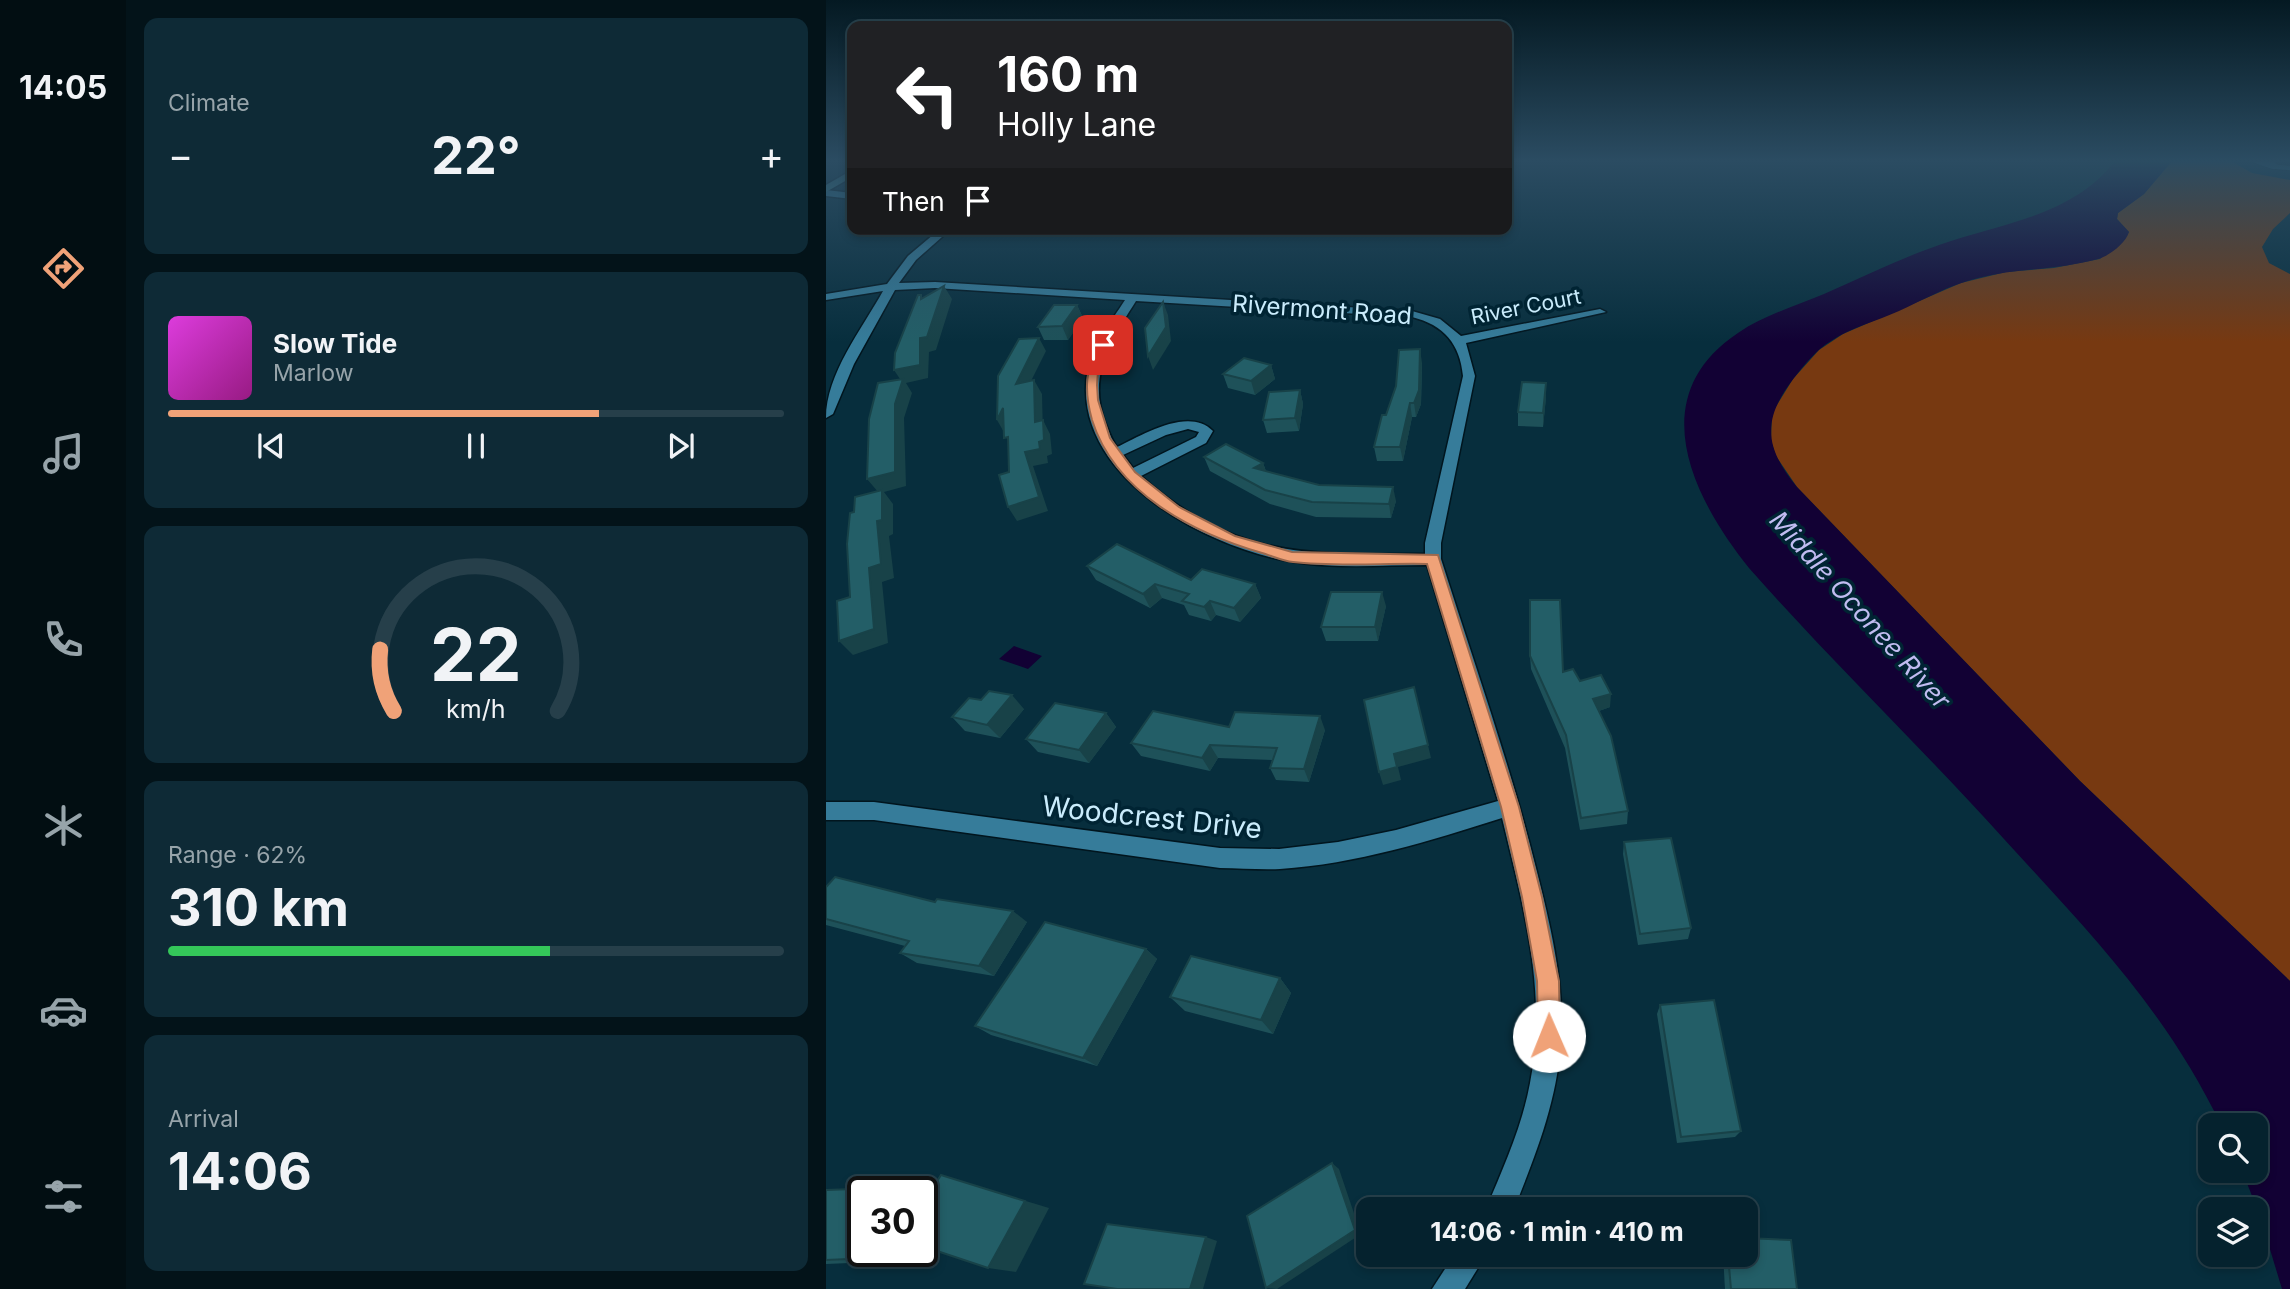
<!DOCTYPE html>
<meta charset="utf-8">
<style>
:root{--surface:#05222e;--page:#0e2a36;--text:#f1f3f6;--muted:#97a4aa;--line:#263f4a;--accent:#f0a278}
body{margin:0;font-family:Inter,sans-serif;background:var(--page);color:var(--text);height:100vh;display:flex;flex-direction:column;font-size:26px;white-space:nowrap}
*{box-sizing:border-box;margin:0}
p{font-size:23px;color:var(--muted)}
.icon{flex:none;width:38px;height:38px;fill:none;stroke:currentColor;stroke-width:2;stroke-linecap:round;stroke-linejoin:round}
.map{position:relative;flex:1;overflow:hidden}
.side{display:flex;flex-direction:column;gap:18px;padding:18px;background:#031319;width:700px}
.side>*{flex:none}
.hud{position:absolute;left:21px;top:21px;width:665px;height:214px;border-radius:14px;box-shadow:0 4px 10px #0003,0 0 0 2px var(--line);background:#202124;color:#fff;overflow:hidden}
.buttons{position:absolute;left:1372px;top:1113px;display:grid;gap:14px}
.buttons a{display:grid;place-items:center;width:70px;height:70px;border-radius:14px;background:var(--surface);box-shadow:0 4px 10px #0003,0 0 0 2px var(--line);font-size:35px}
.speed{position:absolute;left:21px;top:1176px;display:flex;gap:14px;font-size:35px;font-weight:700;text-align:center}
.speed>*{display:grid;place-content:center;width:91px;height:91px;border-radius:50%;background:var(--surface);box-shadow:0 4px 10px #0003,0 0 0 2px var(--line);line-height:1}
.speed .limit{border:4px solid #111;border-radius:10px;background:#fff;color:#111}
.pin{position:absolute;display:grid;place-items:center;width:60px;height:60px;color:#fff;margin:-30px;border-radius:14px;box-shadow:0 4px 10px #0006}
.me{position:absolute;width:77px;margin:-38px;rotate:359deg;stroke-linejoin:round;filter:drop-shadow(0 0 5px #0008)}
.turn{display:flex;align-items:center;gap:24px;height:147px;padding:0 35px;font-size:32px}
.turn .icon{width:91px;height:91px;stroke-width:2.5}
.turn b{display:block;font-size:49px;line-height:60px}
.then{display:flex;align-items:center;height:66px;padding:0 35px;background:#0003;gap:14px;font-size:26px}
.big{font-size:52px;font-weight:700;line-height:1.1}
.side .tile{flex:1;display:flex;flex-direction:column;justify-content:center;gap:10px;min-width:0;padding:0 24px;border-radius:14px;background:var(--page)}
.side .dial{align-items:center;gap:0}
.dial svg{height:182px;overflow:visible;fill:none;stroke:var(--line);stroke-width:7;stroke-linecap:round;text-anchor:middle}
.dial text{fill:var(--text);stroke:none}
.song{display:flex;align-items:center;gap:21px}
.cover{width:84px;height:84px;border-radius:10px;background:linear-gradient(135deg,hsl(300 70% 55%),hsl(310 70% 35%))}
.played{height:7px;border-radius:4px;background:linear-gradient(90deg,var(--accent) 70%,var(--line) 70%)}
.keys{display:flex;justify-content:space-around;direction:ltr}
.heat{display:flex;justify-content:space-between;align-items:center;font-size:38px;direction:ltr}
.charge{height:10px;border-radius:5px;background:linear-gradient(90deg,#34c759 62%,var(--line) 0)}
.trip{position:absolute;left:530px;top:1197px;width:402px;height:70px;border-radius:14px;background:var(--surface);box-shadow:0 4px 10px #0003,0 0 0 2px var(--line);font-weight:700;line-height:70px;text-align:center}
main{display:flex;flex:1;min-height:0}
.dock{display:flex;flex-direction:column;width:126px;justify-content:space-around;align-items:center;background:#020e12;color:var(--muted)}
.dock .icon{width:49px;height:49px}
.dock .selected{color:var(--accent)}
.dock b{font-size:32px;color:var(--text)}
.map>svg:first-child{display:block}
</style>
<main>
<nav class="dock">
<b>14:05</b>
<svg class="icon selected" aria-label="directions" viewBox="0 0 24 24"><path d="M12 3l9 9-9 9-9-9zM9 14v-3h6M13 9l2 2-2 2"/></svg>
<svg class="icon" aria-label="music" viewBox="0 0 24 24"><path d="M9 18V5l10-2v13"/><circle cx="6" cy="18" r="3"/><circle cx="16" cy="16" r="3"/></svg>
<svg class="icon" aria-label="phone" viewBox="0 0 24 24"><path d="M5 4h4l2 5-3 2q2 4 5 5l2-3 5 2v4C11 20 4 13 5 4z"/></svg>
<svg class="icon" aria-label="climate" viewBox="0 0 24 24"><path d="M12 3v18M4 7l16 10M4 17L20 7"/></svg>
<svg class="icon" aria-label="car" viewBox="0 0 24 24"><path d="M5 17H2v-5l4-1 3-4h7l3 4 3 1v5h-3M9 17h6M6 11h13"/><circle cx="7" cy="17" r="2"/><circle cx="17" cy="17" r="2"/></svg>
<svg class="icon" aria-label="filters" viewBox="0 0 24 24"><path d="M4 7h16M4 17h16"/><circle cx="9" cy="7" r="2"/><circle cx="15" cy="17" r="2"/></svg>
</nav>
<section class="side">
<div class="tile"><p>Climate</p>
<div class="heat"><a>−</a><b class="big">22°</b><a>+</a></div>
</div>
<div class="tile">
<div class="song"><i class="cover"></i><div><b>Slow Tide</b><p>Marlow</p></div></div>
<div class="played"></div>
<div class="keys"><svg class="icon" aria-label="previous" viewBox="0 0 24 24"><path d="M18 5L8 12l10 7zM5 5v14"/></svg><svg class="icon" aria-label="pause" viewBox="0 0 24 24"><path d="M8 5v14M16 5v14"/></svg><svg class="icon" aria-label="next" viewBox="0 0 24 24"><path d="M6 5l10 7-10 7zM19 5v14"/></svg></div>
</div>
<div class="tile dial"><svg viewBox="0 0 100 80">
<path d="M14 69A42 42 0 1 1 86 69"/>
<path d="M14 69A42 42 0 0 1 8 42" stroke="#f0a278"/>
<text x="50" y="56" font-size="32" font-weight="700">22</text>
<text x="50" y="72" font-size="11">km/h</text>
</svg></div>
<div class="tile"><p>Range · 62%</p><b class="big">310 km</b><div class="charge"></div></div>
<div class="tile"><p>Arrival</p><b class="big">14:06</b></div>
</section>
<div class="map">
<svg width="1464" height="1289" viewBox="0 0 1464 1289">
<rect width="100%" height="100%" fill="#072e3d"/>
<path fill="#773911" d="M1346 161H1405L1426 173 1464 180V213L1447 229 1436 247 1443 263 1464 274V981L1254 781 971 487 950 456 945 441 946 413 967 379 993 350 1017 334 1135 283 1180 272 1228 268 1274 259 1303 232 1291 219 1292 213 1318 194Z"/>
<g fill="#120134">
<path d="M1289 161H1346L1318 194 1292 213 1291 219 1303 232C1300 243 1283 256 1272 259 1233 270 1191 268 1152 278 1123 285 1099 299 1073 311 1051 321 1026 327 1005 341 990 350 979 364 968 378 936 419 938 447 971 487L1254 781 1464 981V1289H1456L1433 1213 1416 1171H1430V1125H1395C1339 1009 1263 932 1178 839 1095 747 1005 661 923 568 867 498 816 397 912 333 938 315 970 306 998 294 1041 275 1081 255 1125 241 1184 222 1249 213 1289 161Z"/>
<path d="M188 646 216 656 202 669 173 659Z"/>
</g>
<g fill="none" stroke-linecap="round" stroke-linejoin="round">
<g stroke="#01151e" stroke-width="6">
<g id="lane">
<path d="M1430 161 1448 167"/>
<path d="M1443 161 1451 167 1464 168"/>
</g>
</g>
<g stroke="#01151e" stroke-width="3">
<g id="street">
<path d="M0 190 26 193V199L0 196Z"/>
<path d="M114 229H125L90 260 73 283 109 282 586 311 614 319 635 336 774 309 780 312 640 343 649 376 615 543V559C647 660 683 761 709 864 723 919 738 978 735 1036 733 1097 710 1154 688 1209H660C677 1168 696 1127 704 1083 722 993 697 905 676 818 604 841 530 864 454 869 434 870 414 868 394 868L48 820H0V802H48L394 848 453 849 512 842 570 830 672 801 601 565C557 565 512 569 468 562 381 549 241 474 262 369 267 343 285 322 299 300L109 288 69 290 28 364 7 414 0 418C0 374 36 329 57 291L0 300V294L61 284 82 256ZM310 301 586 317C618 325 634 344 637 376L599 543V554C482 555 408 559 315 476L380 443 387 431C363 406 316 435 291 447 285 439 283 431 279 422 261 375 286 339 310 301ZM362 429 373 432 370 437 307 468 297 455 340 435Z"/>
<path d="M628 1255H660L639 1289H606Z"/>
</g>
</g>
<g stroke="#01151e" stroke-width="3">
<path id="secondary" d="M26 170V177L0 192V185Z"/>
</g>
<use href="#lane" stroke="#367c9a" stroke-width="4.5"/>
<use href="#street" fill="#367c9a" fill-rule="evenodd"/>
<use href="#secondary" fill="#448e9a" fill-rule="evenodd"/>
</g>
<g fill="#1e5159">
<path d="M251 305 257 318 242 340H218L212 327Z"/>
<path d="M596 363 595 404 590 417H586L577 461H551L548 447 560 415Z"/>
<path d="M445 365 449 379 429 395 402 388 397 374Z"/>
<path d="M474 390 477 404 473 431 441 433 437 420Z"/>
<path d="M720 397 717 427 692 426V412Z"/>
<path d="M378 457 437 463 440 471 493 485 570 501 565 518 490 517 444 504 384 471Z"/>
<path d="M261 566 365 580 429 584 435 598 414 622 390 615 385 621 363 615 358 605 336 598 324 608 270 580Z"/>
<path d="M560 606 552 641H500L495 627Z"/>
<path d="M704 656 737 672 754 681 784 707 773 711 802 811 801 824 754 830 739 748 705 669Z"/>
<path d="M198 709 174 738 139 731 126 717Z"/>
<path d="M280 713 290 727 263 763 212 752 200 739Z"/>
<path d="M403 727 499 730 483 782 450 780 444 768 446 760 392 758 384 771 315 756 305 743Z"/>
<path d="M798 842 865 928 862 939 812 945 797 854Z"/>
<path d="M0 887 109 902 201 922 168 976 91 963 74 953 79 946 0 925Z"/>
<path d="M320 949 331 959 271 1066 165 1035 149 1026Z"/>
<path d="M454 978 465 993 447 1034 359 1011 344 997Z"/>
<path d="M834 1005 915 1131 909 1137 851 1143 831 1014Z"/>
<path d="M0 1190 46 1262 0 1264Z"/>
<path d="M897 1255H920L971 1289H899Z"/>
</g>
<g fill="#184248">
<path d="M118 286 126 299 110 350 103 352 102 378 80 383 86 393 78 418 80 486 58 492 67 504V534L63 536 68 578 56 582 62 643 27 655 13 641 43 568 51 521 53 493 41 479 76 382 68 370 94 338Z"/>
<path d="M337 302 342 315 345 341 327 370 322 356Z"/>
<path d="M251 305 257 318 242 340 236 326Z"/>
<path d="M213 338 220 351 197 397 190 384Z"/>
<path d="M594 349 596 363 595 404 590 417 588 403Z"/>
<path d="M445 365 449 379 429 395 425 381Z"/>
<path d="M208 380 216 394 217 436 209 422Z"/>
<path d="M720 383V397L717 427V413Z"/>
<path d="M474 390 477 404 473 431 469 418Z"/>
<path d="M584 403 586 417 577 461 574 447Z"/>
<path d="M177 408 179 434 171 420Z"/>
<path d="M217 420 224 434 226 454 221 456 222 463 207 466 222 511 191 521 182 507 199 452 213 442Z"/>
<path d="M437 463 442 477 428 468Z"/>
<path d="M567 487 570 501 565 518 563 504Z"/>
<path d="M329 584 336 598 324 608 317 594Z"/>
<path d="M429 584 435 598 414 622 408 608Z"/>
<path d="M556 592 560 606 552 641 549 627Z"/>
<path d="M384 601 390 615 385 621 378 607Z"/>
<path d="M785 694 784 707 767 713V699Z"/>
<path d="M186 695 198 709 174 738 161 725Z"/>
<path d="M280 713 290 727 263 763 253 750Z"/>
<path d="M494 716 499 730 483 782 478 769Z"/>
<path d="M384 745 392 758 384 771 376 758Z"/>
<path d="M602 745 605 758 572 767 575 780 557 785 553 772 568 754Z"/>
<path d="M187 911 201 922 168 976 153 966Z"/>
<path d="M320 949 331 959 271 1066 257 1058Z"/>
<path d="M454 978 465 993 447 1034 435 1020Z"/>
<path d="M506 1163 513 1169 535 1234 451 1289 440 1288Z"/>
<path d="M115 1175 223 1208 190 1272 162 1268Z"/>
<path d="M54 1188 68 1192H52Z"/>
<path d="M37 1227V1251H50L46 1262 23 1259Z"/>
<path d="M380 1237 391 1241 377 1289H364Z"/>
</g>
<g fill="#235e67" stroke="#184248" stroke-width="2">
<path d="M118 286 101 337 94 338V365L68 370 69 353 92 295H95V299Z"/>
<path d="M337 302 340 327 322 356 319 328Z"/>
<path d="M228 305H251L236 326 212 327Z"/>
<path d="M213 338 190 384 208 380 209 422 217 420 218 440 213 442 214 449 199 452 213 497 182 507 173 475 183 472 182 437 178 438 177 408 171 420 172 376 193 339Z"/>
<path d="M594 349 593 390 588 403H584L574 447H548L556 415H560L570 386 573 350Z"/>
<path d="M418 358 445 365 425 381 397 374Z"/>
<path d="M77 379 69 404V472L41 479 43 419 52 383Z"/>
<path d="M696 382 720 383 717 413 692 412Z"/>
<path d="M474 390 469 418 437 420 443 392Z"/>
<path d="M400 444 437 463 428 468 493 485 567 487 563 504 486 502 439 490 378 457Z"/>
<path d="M56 490V520L51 521 55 564 43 568 48 629 13 641 11 601 24 597 21 544 24 513 28 512 29 497Z"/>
<path d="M291 544 365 580 376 569 429 584 408 608 384 601 378 607 356 601 363 594 329 584 317 594 261 566Z"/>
<path d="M505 592H556L549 627H495Z"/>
<path d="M704 600H734L737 672 747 669 754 681 775 675 785 694 767 699 785 736 802 811 755 818 740 735 704 656Z"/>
<path d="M588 687 602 745 568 754 571 767 553 772 538 700Z"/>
<path d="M163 691 186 695 161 725 126 717 143 698 155 700Z"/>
<path d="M229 703 280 713 253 750 200 739Z"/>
<path d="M327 711 403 727 409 712 494 716 478 769 444 768 451 748 384 745 376 758 305 743Z"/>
<path d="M845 838 865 928 814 934 798 842Z"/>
<path d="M9 877 109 902 111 899 187 911 153 966 74 953 83 941 0 919V887Z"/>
<path d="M219 922 320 949 257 1058 149 1026Z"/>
<path d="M365 956 454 978 435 1020 344 997Z"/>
<path d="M888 1000 915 1131 855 1137 834 1005Z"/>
<path d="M506 1163 529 1230 440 1288 421 1216Z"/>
<path d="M115 1175 199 1201 162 1268 96 1246V1205Z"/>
<path d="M54 1188 52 1192H37V1227L23 1259 0 1260V1190Z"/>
<path d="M281 1224 380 1237 364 1289H291L258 1284Z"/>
<path d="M920 1238 965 1240 971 1289H905L902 1255H920Z"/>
</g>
<linearGradient id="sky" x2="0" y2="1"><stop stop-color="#041922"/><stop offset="0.47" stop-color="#2b4c62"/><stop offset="1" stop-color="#2b4c62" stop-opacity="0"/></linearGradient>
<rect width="1464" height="342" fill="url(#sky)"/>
<path fill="#f0a278" stroke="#9c694e" stroke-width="2" d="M273 343 283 345 272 371 271 385 272 400 284 438 309 472 353 507 409 536 466 552 612 555 693 807 716 897 733 981 734 1036 731 1044 723 1047 715 1044 712 1036 711 981 696 897 675 807 601 564C560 563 507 567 467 562 457 561 446 556 436 553 367 533 289 493 266 420 258 391 259 369 273 343Z"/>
<g text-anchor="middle" stroke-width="7" stroke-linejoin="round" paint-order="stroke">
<g font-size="21" fill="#caecfc" stroke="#002433">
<text transform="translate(700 307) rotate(-11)" y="7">River Court</text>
</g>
<g font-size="24" fill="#caecfc" stroke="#002433">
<text transform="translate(496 310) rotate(4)" y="8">Rivermont Road</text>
</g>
<g font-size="26" font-style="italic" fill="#c1bcf1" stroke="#002433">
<text transform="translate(1034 610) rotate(48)" y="9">Middle Oconee River</text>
</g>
<g font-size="28" fill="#caecfc" stroke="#002433">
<text transform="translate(326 817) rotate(6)" y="10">Woodcrest Drive</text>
</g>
</g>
</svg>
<div class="buttons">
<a><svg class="icon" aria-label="search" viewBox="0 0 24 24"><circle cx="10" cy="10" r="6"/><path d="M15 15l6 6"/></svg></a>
<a><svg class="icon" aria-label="layers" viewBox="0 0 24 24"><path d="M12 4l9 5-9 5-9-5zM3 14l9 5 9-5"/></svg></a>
</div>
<div class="speed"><div class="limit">30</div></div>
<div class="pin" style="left:277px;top:345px;background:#d93025"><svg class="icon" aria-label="arrive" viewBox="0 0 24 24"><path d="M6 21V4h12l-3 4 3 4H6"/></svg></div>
<svg class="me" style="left:723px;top:1036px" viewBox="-20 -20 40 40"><circle r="19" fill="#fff"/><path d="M0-13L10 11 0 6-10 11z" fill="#f0a278"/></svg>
<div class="trip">14:06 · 1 min · 410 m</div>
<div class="hud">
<div class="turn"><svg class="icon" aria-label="left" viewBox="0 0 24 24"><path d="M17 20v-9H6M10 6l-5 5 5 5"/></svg><div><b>160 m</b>Holly Lane</div></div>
<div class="then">Then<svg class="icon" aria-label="arrive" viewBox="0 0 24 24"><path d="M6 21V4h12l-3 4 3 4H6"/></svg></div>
</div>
</div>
</main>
